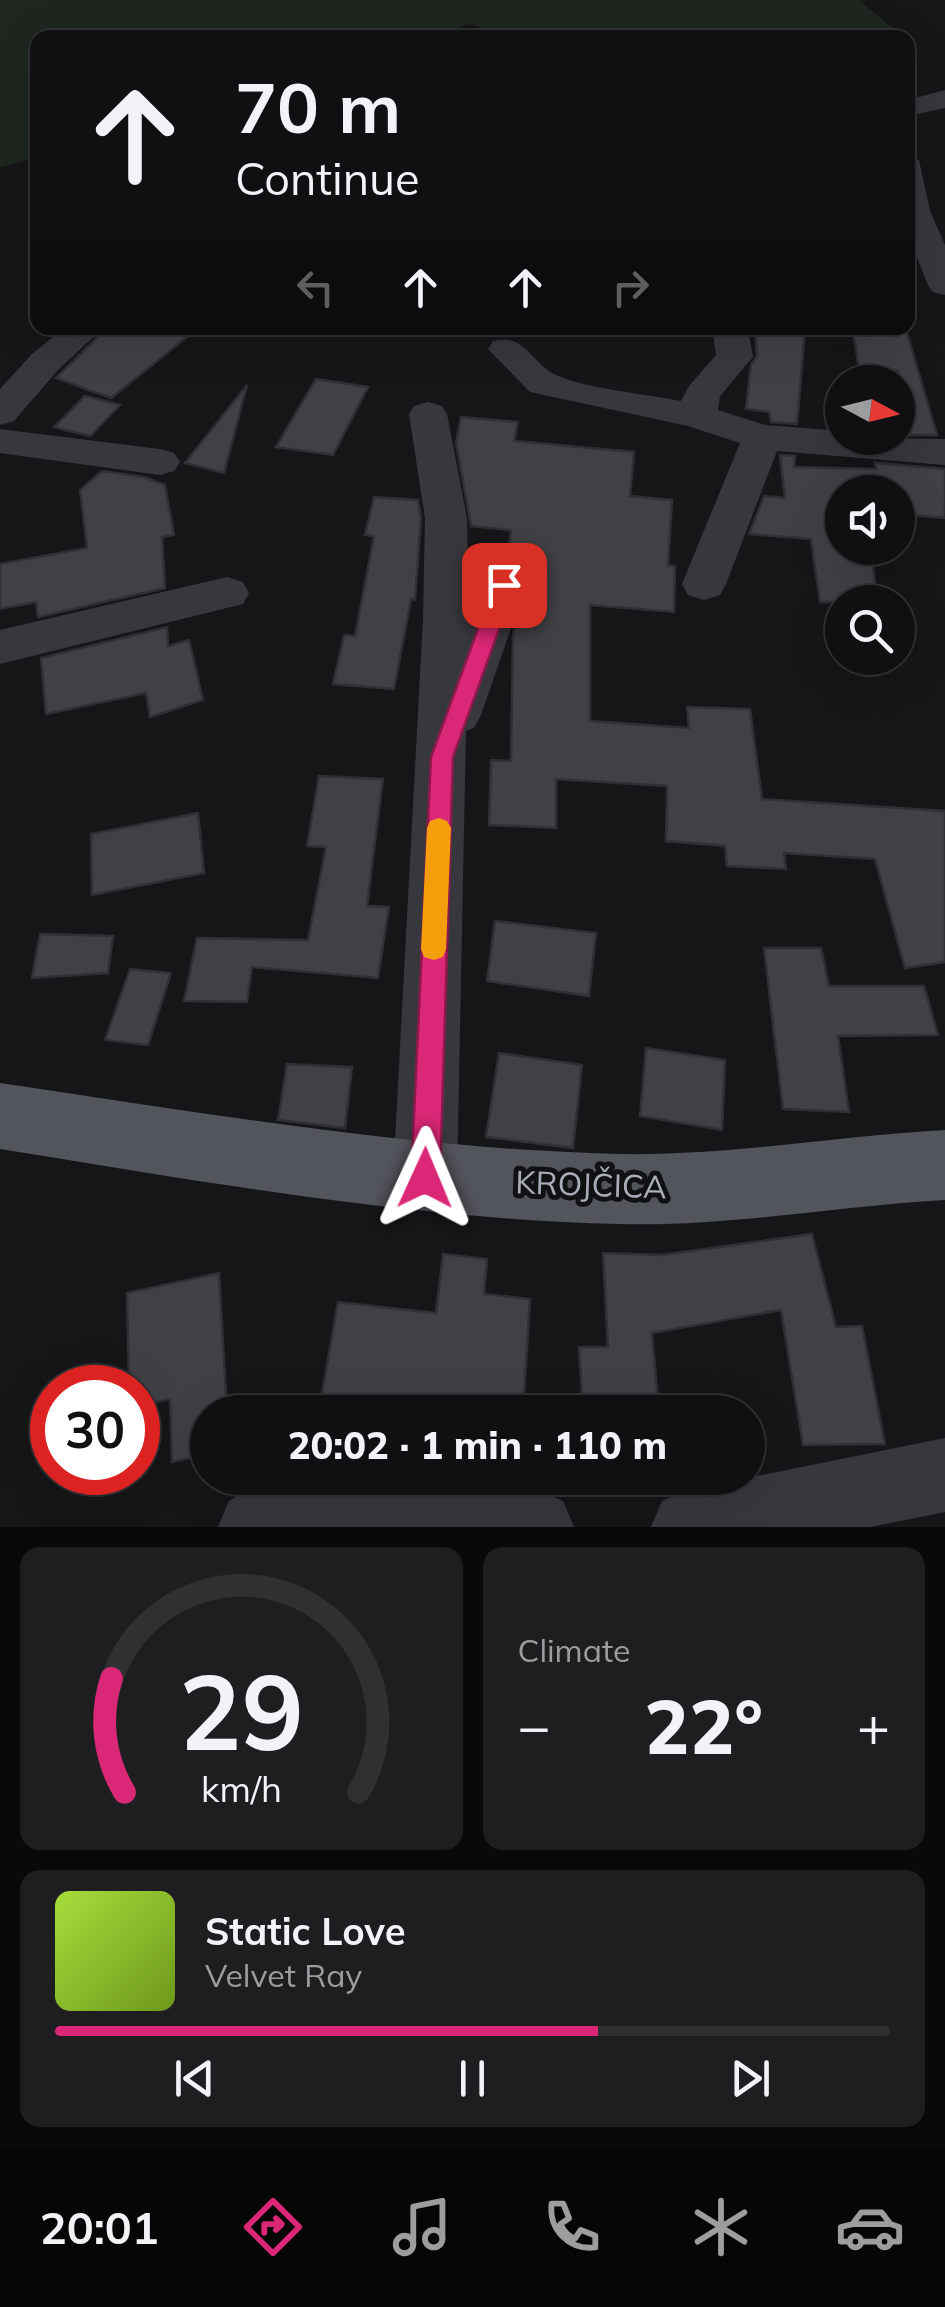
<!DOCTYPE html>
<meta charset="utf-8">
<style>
:root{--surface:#101012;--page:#1e1e20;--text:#f1f3f6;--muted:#9c9d9f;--line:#303032;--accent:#db2777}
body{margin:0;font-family:Mulish,sans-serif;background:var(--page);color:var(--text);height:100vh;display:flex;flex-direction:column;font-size:38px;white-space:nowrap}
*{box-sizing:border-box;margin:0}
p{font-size:32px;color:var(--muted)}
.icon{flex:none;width:55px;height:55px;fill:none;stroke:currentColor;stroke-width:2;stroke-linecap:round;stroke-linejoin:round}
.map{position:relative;height:1527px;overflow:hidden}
.sheet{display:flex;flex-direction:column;gap:20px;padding:20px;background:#09090a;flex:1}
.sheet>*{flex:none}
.guide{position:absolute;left:30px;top:30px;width:885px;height:305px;border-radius:20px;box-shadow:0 10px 40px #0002,0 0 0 2px var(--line);background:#101012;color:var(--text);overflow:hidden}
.needle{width:65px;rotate:97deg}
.controls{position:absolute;left:825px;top:365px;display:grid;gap:20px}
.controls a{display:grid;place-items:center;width:90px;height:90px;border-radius:50%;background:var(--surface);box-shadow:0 10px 40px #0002,0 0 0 2px var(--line);font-size:50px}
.speed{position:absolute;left:30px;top:1365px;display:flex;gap:20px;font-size:50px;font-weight:700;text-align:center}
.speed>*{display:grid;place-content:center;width:130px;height:130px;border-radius:50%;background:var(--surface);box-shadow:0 10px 40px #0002,0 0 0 2px var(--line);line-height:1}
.speed .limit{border:15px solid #d22;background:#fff;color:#111}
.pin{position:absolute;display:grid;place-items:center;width:85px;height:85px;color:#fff;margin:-42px;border-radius:20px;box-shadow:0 5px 15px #0006}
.me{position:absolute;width:110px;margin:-55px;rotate:1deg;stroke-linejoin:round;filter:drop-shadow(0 0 8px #0008)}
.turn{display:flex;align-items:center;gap:35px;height:210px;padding:0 40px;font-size:45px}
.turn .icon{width:130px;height:130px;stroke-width:2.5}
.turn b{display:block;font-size:70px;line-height:85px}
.lanes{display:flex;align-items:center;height:95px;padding:0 40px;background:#0003;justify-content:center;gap:50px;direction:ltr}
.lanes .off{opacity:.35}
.big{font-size:75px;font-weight:800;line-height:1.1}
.sheet .widget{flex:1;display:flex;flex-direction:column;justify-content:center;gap:15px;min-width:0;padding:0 35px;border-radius:20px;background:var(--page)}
.sheet .dial{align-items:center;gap:0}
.dial svg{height:260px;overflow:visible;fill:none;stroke:var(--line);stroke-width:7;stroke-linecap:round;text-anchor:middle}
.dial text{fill:var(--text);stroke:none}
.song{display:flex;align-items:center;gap:30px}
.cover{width:120px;height:120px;border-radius:15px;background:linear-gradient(135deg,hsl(80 70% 55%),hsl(80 70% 35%))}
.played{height:10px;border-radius:5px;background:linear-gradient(90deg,var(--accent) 65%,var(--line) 65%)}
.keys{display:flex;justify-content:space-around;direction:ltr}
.heat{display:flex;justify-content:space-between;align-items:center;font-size:55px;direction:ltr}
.sheet .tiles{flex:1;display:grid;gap:20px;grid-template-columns:1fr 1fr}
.widget:last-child{grid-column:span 2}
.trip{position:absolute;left:190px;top:1395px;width:575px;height:100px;border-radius:50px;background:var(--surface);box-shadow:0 10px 40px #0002,0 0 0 2px var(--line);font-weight:800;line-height:100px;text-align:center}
.tab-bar{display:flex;height:160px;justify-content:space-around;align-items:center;background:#060607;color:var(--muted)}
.tab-bar .icon{width:70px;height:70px}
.tab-bar .active{color:var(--accent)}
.tab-bar b{font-size:45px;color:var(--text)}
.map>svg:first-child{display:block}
</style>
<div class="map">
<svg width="945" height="1527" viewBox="0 0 945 1527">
<rect width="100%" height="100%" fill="#161618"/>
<path fill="#1e261f" d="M0 0H859L895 30 857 38H518L469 24 426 38H38L37 158 0 167Z"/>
<g fill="#404145" stroke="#303034" stroke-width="2.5">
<path d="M107 328H198L111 398 56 378Z"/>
<path d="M755 328H805L797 424 771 422 769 412 746 409 751 365 757 356Z"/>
<path d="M853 330 907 333 937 435H898V371L859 369Z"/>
<path d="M316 379 368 387 333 455 276 447Z"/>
<path d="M247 385 224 473 185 463Z"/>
<path d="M85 396 120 405 90 436 54 427Z"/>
<path d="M461 417 518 422 514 441 634 452 630 496 672 500 668 565 675 566 674 612 590 605V721L689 728 687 707 750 709 762 799 945 811V962L905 968 875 859 784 853 786 869 727 866 725 846 666 841 667 786 556 779V828L489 825 491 760 511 761 513 633 530 586 523 572 507 566 511 530 471 526 456 442Z"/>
<path d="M780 455 795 456 794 467 876 469 875 463 945 469V518L898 514V492H842V548H870L878 602H820L811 539 749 534 764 496 785 498Z"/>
<path d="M102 471 144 477 165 485 174 535 162 537 165 588 38 617 36 602 0 609V564L87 548 80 490Z"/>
<path d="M374 497 418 500 421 518 415 600 411 599 394 689 333 684 344 635 355 636 374 536 365 535Z"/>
<path d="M167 627 168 646 189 640 203 700 150 717 146 693 46 714 41 658Z"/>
<path d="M319 776 383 779 367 906 389 907 378 978 252 967 247 1002 184 1001 197 938 308 940 326 847 307 846Z"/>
<path d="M198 813 204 873 92 895 91 834Z"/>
<path d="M495 921 596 933 589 996 487 981Z"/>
<path d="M40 934 113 936 108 973 32 978Z"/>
<path d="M764 948H821L829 986H924L938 1035 838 1036 849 1112 783 1109Z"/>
<path d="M130 969 171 973 148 1045 105 1040Z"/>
<path d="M646 1048 725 1060 722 1130 640 1116Z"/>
<path d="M499 1053 582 1065 573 1148 486 1137Z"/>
<path d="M287 1064 352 1067 345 1128 278 1120Z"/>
<path d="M812 1234 836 1327 862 1326 885 1444 803 1445 781 1310 652 1333 659 1412H583L579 1347H608L603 1253 662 1255Z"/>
<path d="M443 1254 487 1259 484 1294 530 1299 523 1412H445L425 1410V1406L322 1394 338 1302 436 1313Z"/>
<path d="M219 1273 227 1412H208V1454L172 1462 170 1399 138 1406V1388H129L127 1293Z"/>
</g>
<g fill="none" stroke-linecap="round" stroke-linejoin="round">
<g fill="#37383d" fill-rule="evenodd">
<path d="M945 90V108L908 116V100Z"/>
<path d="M908 157 919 160 930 211 945 245V295L933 292 928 285 908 235Z"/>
<path d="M64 328H103L58 370 14 421 0 425V389L32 354Z"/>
<path d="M712 328H748L753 357 720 396 718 410 765 425 842 431V438L945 439V465L777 451 726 584 720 595 704 600 688 595 682 584 740 443 688 426 530 392 488 349 493 341C527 333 531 365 558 376 589 389 646 394 681 401L689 386 716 355Z"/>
<path d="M428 402 442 406 447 414 467 518 469 620 488 574 504 569 520 574 526 585 481 715 474 728 466 731 457 1178 447 1200 425 1210 403 1200 393 1178 423 619 425 518 409 414 414 406Z"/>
<path d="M0 429 160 449 174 453 180 462 174 471 160 475 0 453Z"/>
<path d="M227 577 243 582 249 593 243 604 0 664V630Z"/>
<path d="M945 1438V1512L870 1527H651L662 1501 688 1490Z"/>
<path d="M268 1478H374L537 1490 563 1501 574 1527H218L229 1501Z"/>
</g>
<path fill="#53555c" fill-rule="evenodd" d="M0 1083C205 1113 411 1149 619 1154 728 1156 836 1136 945 1130V1200C836 1206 728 1227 619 1224 411 1219 205 1182 0 1149Z"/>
</g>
<path fill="#db2777" stroke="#8e194d" stroke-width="2.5" d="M504 578 515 585 453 757 440 1178 435 1189 425 1193 415 1189 411 1178 431 757 494 585Z"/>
<path fill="#f59e0b" d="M439 818 447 821 451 828 446 949 443 957 434 960 424 957 421 949 427 828 430 821Z"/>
<g text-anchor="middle" stroke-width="10" stroke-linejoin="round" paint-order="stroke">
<g font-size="32" fill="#a8adb8" stroke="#111113">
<text transform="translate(591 1185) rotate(2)" y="11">KROJČICA</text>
</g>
</g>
</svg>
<div class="controls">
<a><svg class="needle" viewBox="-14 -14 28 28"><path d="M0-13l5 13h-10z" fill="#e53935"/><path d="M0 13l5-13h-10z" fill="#9c9d9f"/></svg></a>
<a><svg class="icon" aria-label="sound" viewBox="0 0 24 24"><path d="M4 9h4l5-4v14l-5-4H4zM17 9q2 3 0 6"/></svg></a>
<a><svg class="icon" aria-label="search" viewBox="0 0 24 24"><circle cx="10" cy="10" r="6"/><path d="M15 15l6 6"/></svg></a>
</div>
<div class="speed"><div class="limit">30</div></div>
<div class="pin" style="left:504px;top:585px;background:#d93025"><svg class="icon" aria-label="arrive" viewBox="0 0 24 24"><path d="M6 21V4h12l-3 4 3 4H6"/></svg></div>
<svg class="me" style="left:425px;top:1178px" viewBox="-20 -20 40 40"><path d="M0-17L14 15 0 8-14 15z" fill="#db2777" stroke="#fff" stroke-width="4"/></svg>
<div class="trip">20:02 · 1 min · 110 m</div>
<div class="guide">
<div class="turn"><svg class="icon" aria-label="ahead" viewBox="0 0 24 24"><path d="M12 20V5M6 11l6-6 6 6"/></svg><div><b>70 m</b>Continue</div></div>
<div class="lanes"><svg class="icon off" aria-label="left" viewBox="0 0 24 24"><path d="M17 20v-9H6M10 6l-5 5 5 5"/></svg><svg class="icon" aria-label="ahead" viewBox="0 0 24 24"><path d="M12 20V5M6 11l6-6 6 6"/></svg><svg class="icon" aria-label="ahead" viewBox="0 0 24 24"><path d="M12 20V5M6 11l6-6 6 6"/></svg><svg class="icon off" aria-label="right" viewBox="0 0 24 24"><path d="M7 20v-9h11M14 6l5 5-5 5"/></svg></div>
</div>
</div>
<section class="sheet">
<div class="tiles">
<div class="widget dial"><svg viewBox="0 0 100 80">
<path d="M14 69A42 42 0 1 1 86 69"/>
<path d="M14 69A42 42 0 0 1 10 34" stroke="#db2777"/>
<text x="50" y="56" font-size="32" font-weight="700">29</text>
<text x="50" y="72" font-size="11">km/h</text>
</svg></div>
<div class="widget"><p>Climate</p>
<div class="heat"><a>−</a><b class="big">22°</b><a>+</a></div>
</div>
<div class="widget">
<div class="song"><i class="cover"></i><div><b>Static Love</b><p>Velvet Ray</p></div></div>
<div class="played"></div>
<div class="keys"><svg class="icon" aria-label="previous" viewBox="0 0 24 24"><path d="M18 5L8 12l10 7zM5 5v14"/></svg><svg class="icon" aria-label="pause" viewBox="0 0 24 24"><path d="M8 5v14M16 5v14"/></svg><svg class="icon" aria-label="next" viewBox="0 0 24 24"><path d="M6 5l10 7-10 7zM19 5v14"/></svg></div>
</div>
</div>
</section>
<nav class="tab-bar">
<b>20:01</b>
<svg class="icon active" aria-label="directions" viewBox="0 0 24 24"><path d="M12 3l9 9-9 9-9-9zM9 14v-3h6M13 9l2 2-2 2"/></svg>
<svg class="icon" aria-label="music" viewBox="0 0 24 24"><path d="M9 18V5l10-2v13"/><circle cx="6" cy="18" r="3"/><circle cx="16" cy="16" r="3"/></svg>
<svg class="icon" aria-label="phone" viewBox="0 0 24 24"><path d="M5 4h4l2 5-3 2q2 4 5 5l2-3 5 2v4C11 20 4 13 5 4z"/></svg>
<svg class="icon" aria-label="climate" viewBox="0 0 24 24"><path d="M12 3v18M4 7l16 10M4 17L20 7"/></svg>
<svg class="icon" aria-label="car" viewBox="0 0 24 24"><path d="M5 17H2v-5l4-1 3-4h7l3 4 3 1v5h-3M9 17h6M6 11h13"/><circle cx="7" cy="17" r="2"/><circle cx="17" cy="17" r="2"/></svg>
</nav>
